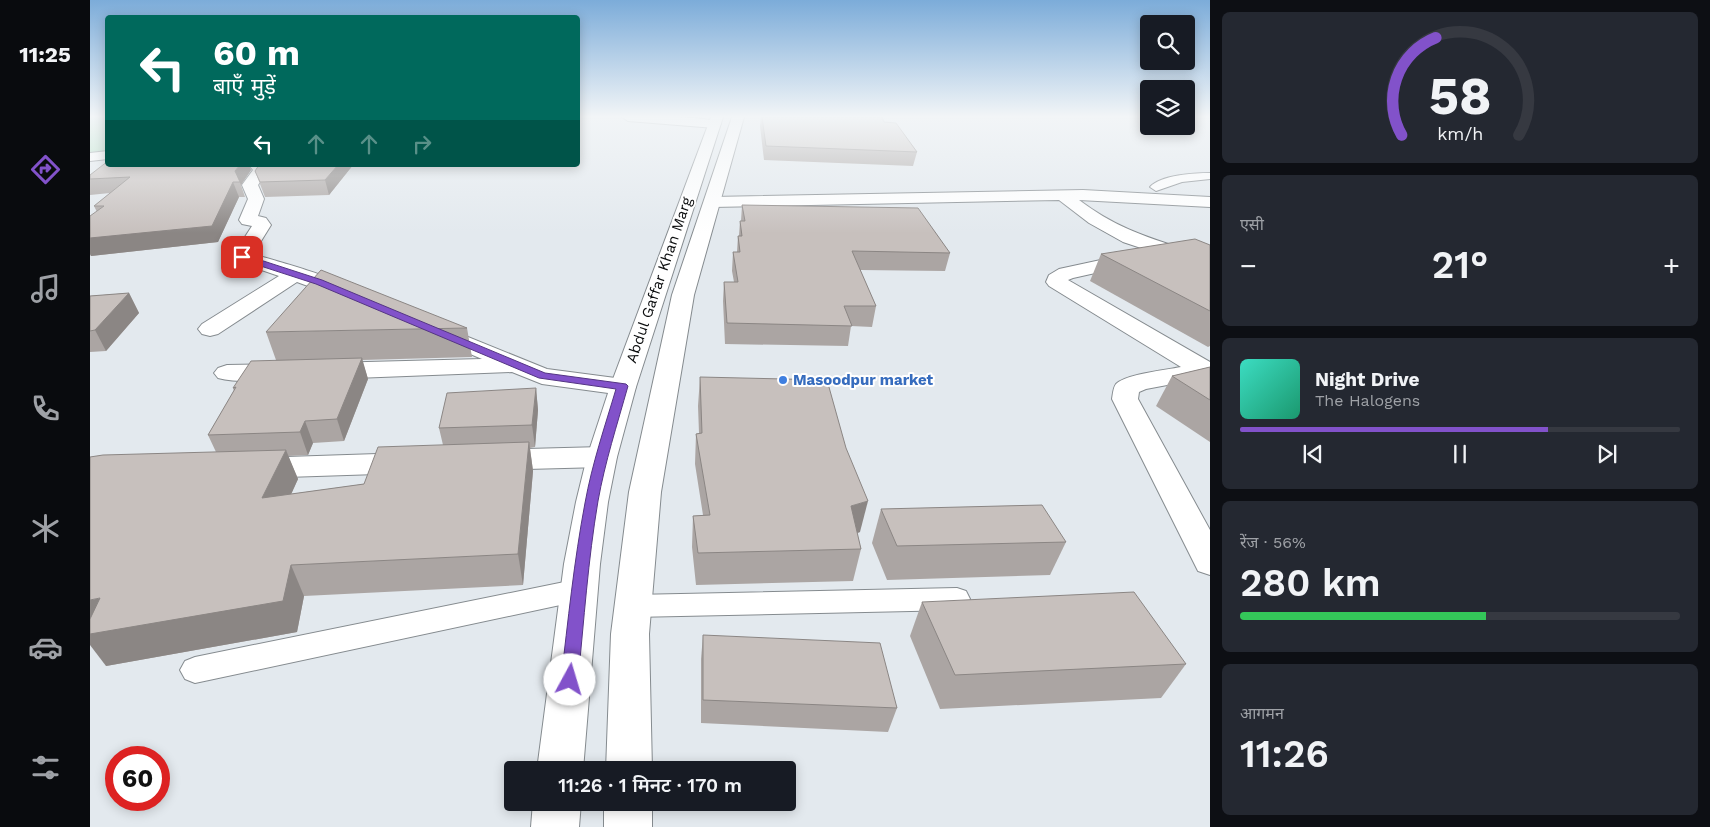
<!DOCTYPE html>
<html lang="hi">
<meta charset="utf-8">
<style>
:root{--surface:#171b24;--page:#242831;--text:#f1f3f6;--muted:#9ea1a6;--line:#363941;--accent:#8252ca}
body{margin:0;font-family:"Work Sans","Noto Sans Devanagari",sans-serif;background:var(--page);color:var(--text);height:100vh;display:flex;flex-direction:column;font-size:19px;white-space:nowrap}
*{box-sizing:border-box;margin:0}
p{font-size:16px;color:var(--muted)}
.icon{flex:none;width:28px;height:28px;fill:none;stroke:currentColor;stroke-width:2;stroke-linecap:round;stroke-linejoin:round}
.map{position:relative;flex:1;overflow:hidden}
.drawer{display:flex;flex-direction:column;gap:12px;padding:12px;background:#0d0f14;width:500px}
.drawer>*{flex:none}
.banner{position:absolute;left:15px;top:15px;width:475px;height:152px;border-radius:5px;box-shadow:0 2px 12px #0003;background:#00695c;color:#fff;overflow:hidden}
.buttons{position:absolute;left:1050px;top:15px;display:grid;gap:10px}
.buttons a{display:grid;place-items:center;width:55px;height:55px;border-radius:5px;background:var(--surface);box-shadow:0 2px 12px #0003;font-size:25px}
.speed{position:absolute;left:15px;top:746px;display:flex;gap:10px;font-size:25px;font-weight:700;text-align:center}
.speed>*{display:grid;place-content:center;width:65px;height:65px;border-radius:50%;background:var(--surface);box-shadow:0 2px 12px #0003;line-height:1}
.speed .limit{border:8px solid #d22;background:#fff;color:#111}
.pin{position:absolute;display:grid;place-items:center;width:42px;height:42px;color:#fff;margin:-21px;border-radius:10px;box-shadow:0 2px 8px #0006}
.me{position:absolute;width:55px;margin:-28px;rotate:6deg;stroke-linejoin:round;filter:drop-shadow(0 0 4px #0008)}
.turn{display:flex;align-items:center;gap:18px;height:105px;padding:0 25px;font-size:22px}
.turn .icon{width:65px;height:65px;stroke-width:2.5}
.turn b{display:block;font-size:35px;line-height:42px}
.lanes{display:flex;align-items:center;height:48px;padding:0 25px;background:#0003;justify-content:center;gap:25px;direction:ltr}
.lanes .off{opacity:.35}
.big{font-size:38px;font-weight:600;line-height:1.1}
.drawer .widget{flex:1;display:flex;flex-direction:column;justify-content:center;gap:8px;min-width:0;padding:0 18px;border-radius:8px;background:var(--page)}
.drawer .dial{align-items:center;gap:0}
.dial svg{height:130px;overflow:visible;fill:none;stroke:var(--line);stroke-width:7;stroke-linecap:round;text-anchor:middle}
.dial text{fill:var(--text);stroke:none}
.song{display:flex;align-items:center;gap:15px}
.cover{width:60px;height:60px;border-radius:8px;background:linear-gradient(135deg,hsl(170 70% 55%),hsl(160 70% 35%))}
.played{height:5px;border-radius:2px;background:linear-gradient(90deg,var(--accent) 70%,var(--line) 70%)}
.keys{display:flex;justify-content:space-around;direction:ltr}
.heat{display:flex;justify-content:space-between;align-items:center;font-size:28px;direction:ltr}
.charge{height:8px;border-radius:4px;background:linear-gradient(90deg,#34c759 56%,var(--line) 0)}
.trip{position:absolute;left:414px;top:761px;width:292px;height:50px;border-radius:5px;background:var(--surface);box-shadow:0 2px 12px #0003;font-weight:600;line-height:50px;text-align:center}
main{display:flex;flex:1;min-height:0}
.tabs{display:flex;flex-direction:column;width:90px;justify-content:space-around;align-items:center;background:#090b0e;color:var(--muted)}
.tabs .icon{width:35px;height:35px}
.tabs .active{color:var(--accent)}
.tabs b{font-size:22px;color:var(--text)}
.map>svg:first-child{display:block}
</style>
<main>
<nav class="tabs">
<b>11:25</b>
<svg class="icon active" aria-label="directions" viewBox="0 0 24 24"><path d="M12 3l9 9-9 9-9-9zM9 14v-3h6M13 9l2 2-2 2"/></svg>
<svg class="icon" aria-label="music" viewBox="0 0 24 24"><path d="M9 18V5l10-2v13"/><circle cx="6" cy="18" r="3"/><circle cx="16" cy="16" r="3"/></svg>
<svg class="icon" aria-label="phone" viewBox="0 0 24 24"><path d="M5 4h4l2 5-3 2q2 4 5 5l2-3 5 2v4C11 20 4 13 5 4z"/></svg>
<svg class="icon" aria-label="climate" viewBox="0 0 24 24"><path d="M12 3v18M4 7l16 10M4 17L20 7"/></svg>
<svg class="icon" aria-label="car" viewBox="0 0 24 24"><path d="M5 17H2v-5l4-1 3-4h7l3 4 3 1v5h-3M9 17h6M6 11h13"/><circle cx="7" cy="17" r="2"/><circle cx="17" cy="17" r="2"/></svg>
<svg class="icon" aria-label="filters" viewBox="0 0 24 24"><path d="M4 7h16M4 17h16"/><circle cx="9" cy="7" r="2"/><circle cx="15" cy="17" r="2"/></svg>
</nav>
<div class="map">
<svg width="1120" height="827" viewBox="0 0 1120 827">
<rect width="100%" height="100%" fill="#e3e9ee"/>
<path fill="#b1e0c3" d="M0 117H17V152L0 153Z"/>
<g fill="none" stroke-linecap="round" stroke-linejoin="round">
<g stroke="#858b8f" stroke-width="2">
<g id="lane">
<path d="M1120 173V179L1092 182 1066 191 1060 187C1071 175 1104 173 1120 173Z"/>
<path d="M489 579 498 583 502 590 498 597 489 601 105 683 95 679 90 670 95 661 105 657Z"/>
<path d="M867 588 876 591 880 599 876 607 867 610 543 617 533 614 529 606 533 598 543 595Z"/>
</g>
</g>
<g stroke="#858b8f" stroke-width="2">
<g id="street">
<path d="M532 117C548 117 623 115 631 124L625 128 538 121Z"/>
<path d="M18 151V159L0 161V153Z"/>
<path d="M159 165H175L179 169 168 185 174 199 168 216 176 218 181 225 163 254C184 261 257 279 267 294L264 299 256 300 207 282 128 334 120 336 112 334 108 329 112 324 189 276 145 261 142 257 162 226 152 224 149 220 158 199 152 185 163 170Z"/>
<path d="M993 190 1120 197V207L989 200C1034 234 1070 240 1120 258V271L1033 242 999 223 969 200 622 207 616 206 614 202 616 198 622 197Z"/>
<path d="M1043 253 1050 255 1053 259 1050 263 983 278 978 280 1120 362V382L1109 379 1056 389 1049 392 1048 399 1120 530V575L1108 571 1022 399C1023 394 1023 388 1026 384 1036 374 1076 370 1091 367L959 286 956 282 959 275 969 269Z"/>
<path d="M346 324 457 369 533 379 542 381 546 387 542 393 533 395 452 384 422 372 239 379 230 376 226 371 230 366 239 363 392 359 338 336 334 331 338 326Z"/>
<path d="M191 364 200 367 204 372 200 377C181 382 147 383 128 378L124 373 128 368 137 365Z"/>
<path d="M512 447 522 450 527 457 522 464 512 467 403 470 392 467 388 460 392 453 403 450Z"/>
<path d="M318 453 329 456 333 463 329 470 318 473 166 478 155 475 151 468 155 461 166 458Z"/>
</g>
</g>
<g stroke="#858b8f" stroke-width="2">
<g id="primary">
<path d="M621 117H633L546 387 527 457 518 502 510 564 493 770H447L474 564 486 502 497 457 520 387Z"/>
<path d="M642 117H654L604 295 571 492 559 634 562 770H516L521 634 539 492 582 295Z"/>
<path d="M443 802H491L489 827H441Z"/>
<rect x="514" y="802" width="48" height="25"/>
</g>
</g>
<use href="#lane" fill="#fff" fill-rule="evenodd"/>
<use href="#street" fill="#fff" fill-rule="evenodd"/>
<use href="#primary" fill="#fff" fill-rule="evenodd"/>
</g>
<g fill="#aba5a3">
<path d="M671 117H792L794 122 827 152 823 166 674 160 670 126Z"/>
<path d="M263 165 239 195 175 197 165 171Z"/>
<path d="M161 170 151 185 155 197H149L128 242 1 256 0 254V216L7 212 4 206 20 193 0 195V175Z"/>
<path d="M652 205 860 253 855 271 770 270 786 306 782 327 761 326 758 346 635 344 633 301 634 282H644L642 271 643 252H647L648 236H649L650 221H651Z"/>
<path d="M1120 245V346L1118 347 1000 281 1011 254Z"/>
<path d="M39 293 49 313 16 351 0 352V296Z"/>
<path d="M377 328 382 357 272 360 278 379 254 441 223 443 218 455 198 456 208 479 201 494 274 484 353 445 349 428 446 388 448 410 445 447 440 448 443 471 433 585 214 596 207 632 16 666 126 452 118 435 144 391 143 388 186 360 176 332Z"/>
<path d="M1120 367V442L1066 406 1082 376Z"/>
<path d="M610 377 770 532 767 533 771 549 763 581 606 585 602 547 603 516 613 515 605 464 606 434 609 433 608 406Z"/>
<path d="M791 509 976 542 960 575 797 580 782 543Z"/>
<path d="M832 602 1096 664 1071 698 850 709 820 636Z"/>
<path d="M613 635 807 708 798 732 611 723V659Z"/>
</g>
<g fill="#8b8684">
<path d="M150 165H159L161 170 151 185 145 171Z"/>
<path d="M248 165H263L239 195 235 180Z"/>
<path d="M143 182 149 197 128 242 1 256 0 254V238Z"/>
<path d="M39 293 49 313 16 351 5 330Z"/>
<path d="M272 358 278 379 254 441 247 419Z"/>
<path d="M446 388 448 410 445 447 442 425Z"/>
<path d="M215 421 223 443 218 455 210 432Z"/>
<path d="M439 442 443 471 433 585 428 554Z"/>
<path d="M196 450 208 479 186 528 172 498Z"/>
<path d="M778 501 770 532 753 538 761 506Z"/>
<path d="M201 565 214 596 207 632 16 666 0 645V600Z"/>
</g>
<g fill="#c7c0bd" stroke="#8b8684">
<path d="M672 117H792L794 122 806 123 827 152 676 146Z"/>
<path d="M18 161V165H150L145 171 150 182H143L122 226 0 238V216L14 206H4L40 177 0 179V175Z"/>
<path d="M169 165H248L235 180 170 182 165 171Z"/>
<path d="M652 205 828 208 860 253 762 251 786 306H754L762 326 637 323 634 282H648L643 252H650L648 236H652L650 221H655Z"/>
<path d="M1105 239 1120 245V311L1011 254Z"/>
<path d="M231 270 377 328 176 332Z"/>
<path d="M39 293 5 330 0 331V296Z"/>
<path d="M272 358 247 419 215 421 210 432 118 435 146 387 143 388 161 361Z"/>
<path d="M1120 367V400L1082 376Z"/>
<path d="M610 377 737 380 756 448 778 501 761 506 771 549 608 553 603 516 620 515 606 434 612 433Z"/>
<path d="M446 388 442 425 349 428 357 393Z"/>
<path d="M439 442 428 554 201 565 193 601 0 634V619L10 598 0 600V457L13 455 196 450 172 498 274 484 288 447Z"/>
<path d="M952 505 976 542 807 546 791 509Z"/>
<path d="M1044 592 1096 664 865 675 832 602Z"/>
<path d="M613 635 790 643 807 708 613 700Z"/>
</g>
<linearGradient id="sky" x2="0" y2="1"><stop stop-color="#7cacd9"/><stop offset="0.5" stop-color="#f2f5f7"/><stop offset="1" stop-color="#f2f5f7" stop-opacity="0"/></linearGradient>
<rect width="1120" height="233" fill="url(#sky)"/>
<path fill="#8252ca" stroke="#543583" d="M149 255H155L232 280 455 373 536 384 538 386C527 425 515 462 508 501 498 560 494 620 488 680L485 685 480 687 474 685 471 680C478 621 484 561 495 503 502 464 515 426 526 389L449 378 226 284 149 259Z"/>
<circle fill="#3f7fe0" stroke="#fff" stroke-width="2" cx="693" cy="380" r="5"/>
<g text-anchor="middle" stroke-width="4" stroke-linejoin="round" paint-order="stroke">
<g font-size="15" fill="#0c0e0f" stroke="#fff">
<text transform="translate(569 280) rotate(-71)" y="5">Abdul Gaffar Khan Marg</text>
</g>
<g font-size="15" font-weight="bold" fill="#366cbe" stroke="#fff" text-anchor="start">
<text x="703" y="385">Masoodpur market</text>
</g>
</g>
</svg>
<div class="buttons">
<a><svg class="icon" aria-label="search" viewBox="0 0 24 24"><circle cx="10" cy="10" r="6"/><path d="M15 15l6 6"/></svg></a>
<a><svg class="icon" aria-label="layers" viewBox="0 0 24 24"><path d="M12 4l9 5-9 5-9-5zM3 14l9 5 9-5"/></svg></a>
</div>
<div class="speed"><div class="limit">60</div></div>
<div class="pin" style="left:152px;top:257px;background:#d93025"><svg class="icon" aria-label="arrive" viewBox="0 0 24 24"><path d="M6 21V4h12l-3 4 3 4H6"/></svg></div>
<svg class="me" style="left:480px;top:680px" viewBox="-20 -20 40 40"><circle r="19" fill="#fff"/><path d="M0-13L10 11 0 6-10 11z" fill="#8252ca"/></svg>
<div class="trip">11:26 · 1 मिनट · 170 m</div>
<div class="banner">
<div class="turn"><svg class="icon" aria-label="left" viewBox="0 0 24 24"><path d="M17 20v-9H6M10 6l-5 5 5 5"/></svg><div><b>60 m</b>बाएँ मुड़ें</div></div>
<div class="lanes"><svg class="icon" aria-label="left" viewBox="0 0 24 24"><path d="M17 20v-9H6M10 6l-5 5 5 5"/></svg><svg class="icon off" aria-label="ahead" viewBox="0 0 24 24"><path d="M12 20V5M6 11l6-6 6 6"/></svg><svg class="icon off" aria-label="ahead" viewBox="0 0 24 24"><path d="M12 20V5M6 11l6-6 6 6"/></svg><svg class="icon off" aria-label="right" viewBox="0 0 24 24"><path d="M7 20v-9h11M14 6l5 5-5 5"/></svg></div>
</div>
</div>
<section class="drawer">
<div class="widget dial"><svg viewBox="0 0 100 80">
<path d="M14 69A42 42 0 1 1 86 69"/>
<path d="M14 69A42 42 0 0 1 35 9" stroke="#8252ca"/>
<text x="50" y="56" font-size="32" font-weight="700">58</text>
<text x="50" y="72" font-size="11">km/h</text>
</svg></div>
<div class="widget"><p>एसी</p>
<div class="heat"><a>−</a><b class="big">21°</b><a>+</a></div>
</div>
<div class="widget">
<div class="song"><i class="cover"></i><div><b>Night Drive</b><p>The Halogens</p></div></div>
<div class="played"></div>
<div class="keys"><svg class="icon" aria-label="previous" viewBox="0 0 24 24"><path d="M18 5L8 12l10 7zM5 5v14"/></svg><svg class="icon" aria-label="pause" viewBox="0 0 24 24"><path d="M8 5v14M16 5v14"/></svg><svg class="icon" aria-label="next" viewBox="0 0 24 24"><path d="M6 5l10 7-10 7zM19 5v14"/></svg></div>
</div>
<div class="widget"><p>रेंज · 56%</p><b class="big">280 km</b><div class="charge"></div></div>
<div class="widget"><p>आगमन</p><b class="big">11:26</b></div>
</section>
</main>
